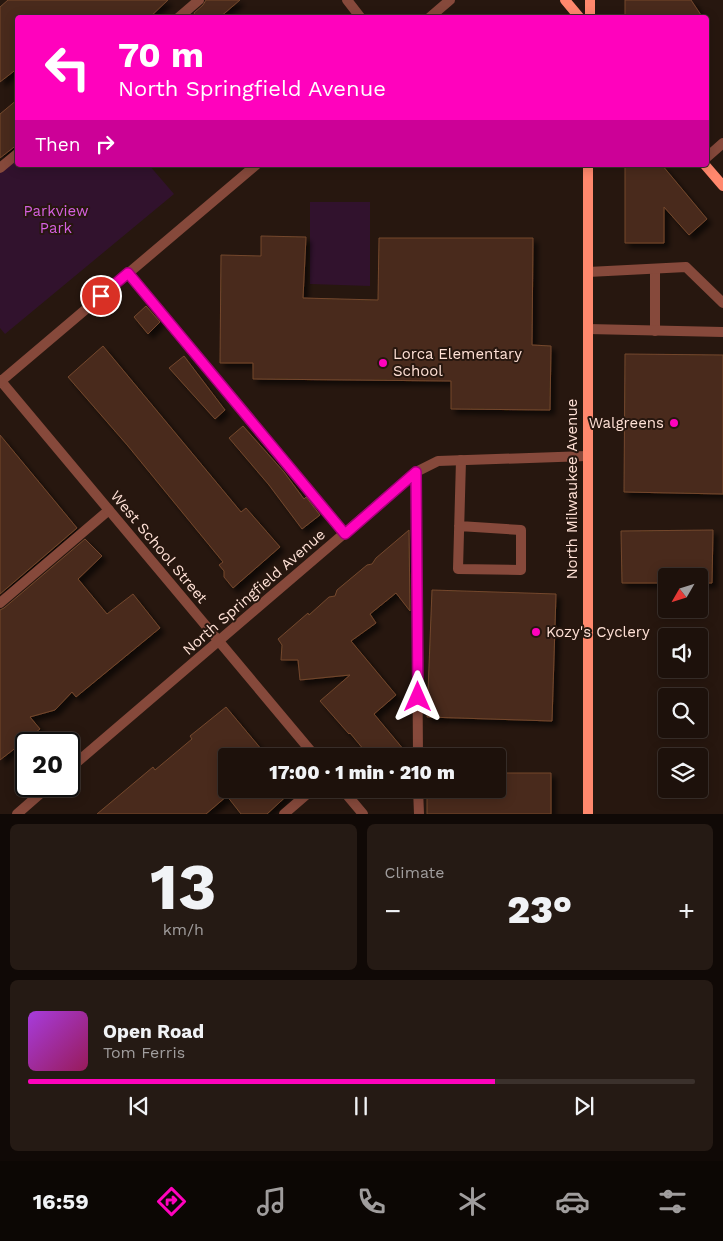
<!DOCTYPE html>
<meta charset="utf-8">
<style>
:root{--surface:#1d110b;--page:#251a14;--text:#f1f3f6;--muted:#a09d9d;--line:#3b312c;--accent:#ff02bd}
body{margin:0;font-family:"Work Sans",sans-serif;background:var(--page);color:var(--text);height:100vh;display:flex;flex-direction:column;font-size:19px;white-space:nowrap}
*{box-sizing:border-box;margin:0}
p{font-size:16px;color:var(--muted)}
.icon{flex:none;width:28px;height:28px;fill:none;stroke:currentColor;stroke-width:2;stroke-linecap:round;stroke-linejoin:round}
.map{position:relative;height:814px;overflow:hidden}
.panel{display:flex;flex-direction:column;gap:10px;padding:10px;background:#100906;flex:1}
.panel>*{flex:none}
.top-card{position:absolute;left:15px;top:15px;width:694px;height:152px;border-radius:5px;box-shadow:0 2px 12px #0003,0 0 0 1px var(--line);background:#ff02bd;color:#fff;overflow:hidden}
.needle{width:32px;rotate:231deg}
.fabs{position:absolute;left:658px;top:568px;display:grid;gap:10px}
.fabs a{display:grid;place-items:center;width:50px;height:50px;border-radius:5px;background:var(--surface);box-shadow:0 2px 12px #0003,0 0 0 1px var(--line);font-size:25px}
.speed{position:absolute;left:15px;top:732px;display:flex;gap:10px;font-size:25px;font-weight:700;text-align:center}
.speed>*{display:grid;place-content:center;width:65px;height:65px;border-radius:50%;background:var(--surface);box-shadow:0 2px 12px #0003,0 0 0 1px var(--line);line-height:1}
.speed .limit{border:2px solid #111;border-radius:8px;background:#fff;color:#111}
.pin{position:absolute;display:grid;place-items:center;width:42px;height:42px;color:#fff;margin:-21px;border:2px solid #fff;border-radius:50%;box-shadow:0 1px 5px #0007}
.me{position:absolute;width:55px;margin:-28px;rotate:0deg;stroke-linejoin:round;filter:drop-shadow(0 0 4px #0008)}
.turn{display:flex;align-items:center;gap:18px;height:105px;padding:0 20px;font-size:22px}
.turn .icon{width:65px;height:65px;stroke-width:2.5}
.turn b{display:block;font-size:35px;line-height:42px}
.then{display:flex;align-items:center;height:48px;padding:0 20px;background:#0003;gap:10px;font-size:19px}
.big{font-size:38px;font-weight:800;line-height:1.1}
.panel .widget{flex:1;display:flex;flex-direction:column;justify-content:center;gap:8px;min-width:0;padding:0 18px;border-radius:8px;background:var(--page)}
.panel .dial{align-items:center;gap:0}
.dial b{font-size:65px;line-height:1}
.song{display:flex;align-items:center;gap:15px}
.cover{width:60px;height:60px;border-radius:8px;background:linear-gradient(135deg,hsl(280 70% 55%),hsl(330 70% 35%))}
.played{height:5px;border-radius:2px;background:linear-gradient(90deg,var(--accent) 70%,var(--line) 70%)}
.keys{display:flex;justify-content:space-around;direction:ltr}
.heat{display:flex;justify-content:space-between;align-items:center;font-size:28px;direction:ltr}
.panel .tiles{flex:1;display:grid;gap:10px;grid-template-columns:1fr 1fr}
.widget:last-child{grid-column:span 2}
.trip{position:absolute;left:218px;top:748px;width:288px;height:50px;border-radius:5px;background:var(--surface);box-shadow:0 2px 12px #0003,0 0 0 1px var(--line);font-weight:800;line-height:50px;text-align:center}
.dock{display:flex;height:80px;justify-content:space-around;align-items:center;background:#0c0704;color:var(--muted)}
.dock .icon{width:35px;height:35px}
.dock .current{color:var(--accent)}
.dock b{font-size:22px;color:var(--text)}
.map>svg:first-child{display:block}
</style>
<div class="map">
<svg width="723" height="814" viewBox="0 0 723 814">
<defs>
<filter id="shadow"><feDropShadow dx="4.5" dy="4.5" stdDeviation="2.5" flood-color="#0009"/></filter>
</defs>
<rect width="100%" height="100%" fill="#27170f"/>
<g fill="#31122d">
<path d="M17 155 18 165H149L174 194 5 334 0 328V170Z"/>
<path d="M310 202H370V286L310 284Z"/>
</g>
<g fill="#482c1b" stroke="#74472d" filter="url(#shadow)">
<path d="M8 0H168L149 18H18V68L0 82V7Z"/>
<path d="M206 0H240L219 18H197L194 13 203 5Z"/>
<path d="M625 0H691L703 18H625Z"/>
<path d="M18 99V144L0 158V114Z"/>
<path d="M625 165H662L707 219 689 235 664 207V243H625Z"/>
<path d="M261 236 306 237 303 298 378 300 379 238H533L532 345 551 346 550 410 451 409V381L253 379V363H220L221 255 261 256Z"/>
<path d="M146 306 160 322 148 334 134 317Z"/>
<path d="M103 346 241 512 246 508 280 547 233 588 224 577V571L219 565 223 562 128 446 68 377Z"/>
<path d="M625 354 723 355V494L624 492Z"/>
<path d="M184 356 225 410 215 419 169 368Z"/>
<path d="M243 426 284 472 304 499 306 497 320 515 302 529 269 485 229 438Z"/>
<path d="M0 435 77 528 0 594Z"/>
<path d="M409 530 410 611 396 593 370 614 376 623 351 641 396 695 374 714 409 756H369L350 733 349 734 320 701 350 675 300 680 298 660H281L282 645 278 639 308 613 309 615 329 597 335 596 337 590 367 565 372 564 376 558Z"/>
<path d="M713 530 712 583H699V576H666V583H622L621 531Z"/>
<path d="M85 539 102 556 78 579 107 614 133 594 160 628 76 697 72 692 55 710 30 717 40 729 0 760V610L4 608Z"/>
<path d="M432 590 556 594 552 721 427 717Z"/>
<path d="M226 707 267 756H226V789H292L293 790 267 814H241L227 796 206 814H97L153 767 155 770 192 739 190 736Z"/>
<path d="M496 773H551V814H427V789H496Z"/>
</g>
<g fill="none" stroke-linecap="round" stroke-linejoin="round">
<g stroke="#86493b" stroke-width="10">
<path d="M347 0 361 18"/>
<path d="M178 18 199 0"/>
<path d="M706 158 723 143"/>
<path d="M0 168 18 153"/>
<path d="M655 269V331"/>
<path d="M588 272 686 267 723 303"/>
<path d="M128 273 345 534"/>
<path d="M588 329 723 332"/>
<path d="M416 472 418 756"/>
<path d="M459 526 521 530V570L458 569 461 460"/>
<path d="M0 603 109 510"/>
<path d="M418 789 419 814"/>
<path d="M284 814 313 789"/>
</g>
<g stroke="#86493b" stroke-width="10">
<path d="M429 18 450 0"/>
<path d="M0 380 315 756"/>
<path d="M0 382 256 165"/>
<path d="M69 769 416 472 438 461 587 456"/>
<path d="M342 789 363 814"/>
<path d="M17 814 49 786"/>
</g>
<g stroke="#ff886d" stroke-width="10">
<path d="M565 0 580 18"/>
<path d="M590 18V0"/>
<path d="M705 165 723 186"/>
<path d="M588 814V165"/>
</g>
</g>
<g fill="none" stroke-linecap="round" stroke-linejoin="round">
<g stroke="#a6017b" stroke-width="12">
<path id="route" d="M101 296 128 273 345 534 416 472 418 697"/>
</g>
<use href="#route" stroke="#ff02bd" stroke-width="9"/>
</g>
<g fill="#ff02bd" stroke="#27170f" stroke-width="2">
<circle cx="383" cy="363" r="5"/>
<circle cx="674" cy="423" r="5"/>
<circle cx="536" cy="632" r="5"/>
</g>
<g text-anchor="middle" stroke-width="4" stroke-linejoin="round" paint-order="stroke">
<g font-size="15" fill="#d560e0" stroke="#27170f">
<text x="56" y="216">Parkview<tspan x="56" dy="17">Park</tspan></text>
</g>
<g font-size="15" fill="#ffe1d6" stroke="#27170f" text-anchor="start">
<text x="393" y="359">Lorca Elementary<tspan x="393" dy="17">School</tspan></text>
<text x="664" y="428" text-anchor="end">Walgreens</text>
<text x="546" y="637">Kozy's Cyclery</text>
</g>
<g font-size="15" fill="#ffe1d6" stroke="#27170f">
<text transform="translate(572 489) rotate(-90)" y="5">North Milwaukee Avenue</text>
<text transform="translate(159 547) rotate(50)" y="5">West School Street</text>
<text transform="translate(254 592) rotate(-41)" y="5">North Springfield Avenue</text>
</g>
</g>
</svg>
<div class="fabs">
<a><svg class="needle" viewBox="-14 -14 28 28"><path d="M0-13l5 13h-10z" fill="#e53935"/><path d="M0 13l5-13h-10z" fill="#a09d9d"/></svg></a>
<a><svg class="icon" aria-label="sound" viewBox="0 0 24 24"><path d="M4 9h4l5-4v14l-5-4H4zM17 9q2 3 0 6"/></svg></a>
<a><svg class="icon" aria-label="search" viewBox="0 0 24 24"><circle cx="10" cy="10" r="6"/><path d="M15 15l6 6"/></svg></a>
<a><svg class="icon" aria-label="layers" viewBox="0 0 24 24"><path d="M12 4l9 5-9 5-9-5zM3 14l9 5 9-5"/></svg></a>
</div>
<div class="speed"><div class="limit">20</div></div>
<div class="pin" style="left:101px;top:296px;background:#d93025"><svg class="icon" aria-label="arrive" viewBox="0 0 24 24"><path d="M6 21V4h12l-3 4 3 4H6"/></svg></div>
<svg class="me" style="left:418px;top:697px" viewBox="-20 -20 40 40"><path d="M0-17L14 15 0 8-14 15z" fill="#ff02bd" stroke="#fff" stroke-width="4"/></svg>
<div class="trip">17:00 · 1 min · 210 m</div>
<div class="top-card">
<div class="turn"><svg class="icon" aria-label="left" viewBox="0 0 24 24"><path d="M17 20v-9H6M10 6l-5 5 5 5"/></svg><div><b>70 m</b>North Springfield Avenue</div></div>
<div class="then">Then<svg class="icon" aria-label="right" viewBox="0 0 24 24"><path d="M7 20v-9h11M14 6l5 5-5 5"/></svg></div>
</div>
</div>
<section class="panel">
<div class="tiles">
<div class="widget dial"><b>13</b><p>km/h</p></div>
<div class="widget"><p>Climate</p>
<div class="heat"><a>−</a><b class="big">23°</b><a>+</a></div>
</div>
<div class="widget">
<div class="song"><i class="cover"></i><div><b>Open Road</b><p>Tom Ferris</p></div></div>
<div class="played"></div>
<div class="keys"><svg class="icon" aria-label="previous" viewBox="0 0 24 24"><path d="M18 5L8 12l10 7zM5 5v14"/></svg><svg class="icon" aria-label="pause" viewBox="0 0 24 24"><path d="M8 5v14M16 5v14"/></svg><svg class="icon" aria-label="next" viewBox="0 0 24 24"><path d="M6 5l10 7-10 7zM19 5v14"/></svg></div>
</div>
</div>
</section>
<nav class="dock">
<b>16:59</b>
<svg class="icon current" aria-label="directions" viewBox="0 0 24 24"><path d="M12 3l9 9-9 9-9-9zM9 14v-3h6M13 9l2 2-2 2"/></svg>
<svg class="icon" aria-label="music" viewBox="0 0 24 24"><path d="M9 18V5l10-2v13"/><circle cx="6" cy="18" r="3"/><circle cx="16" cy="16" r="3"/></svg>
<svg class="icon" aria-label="phone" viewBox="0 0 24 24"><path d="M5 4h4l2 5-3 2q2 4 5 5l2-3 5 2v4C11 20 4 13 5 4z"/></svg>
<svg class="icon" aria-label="climate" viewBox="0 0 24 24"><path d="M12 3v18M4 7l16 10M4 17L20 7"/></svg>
<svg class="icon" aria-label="car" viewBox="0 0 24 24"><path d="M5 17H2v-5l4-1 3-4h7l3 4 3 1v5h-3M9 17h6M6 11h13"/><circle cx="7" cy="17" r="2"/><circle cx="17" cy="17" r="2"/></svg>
<svg class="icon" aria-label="filters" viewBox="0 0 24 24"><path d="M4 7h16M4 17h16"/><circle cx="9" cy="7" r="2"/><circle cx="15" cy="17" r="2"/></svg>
</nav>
